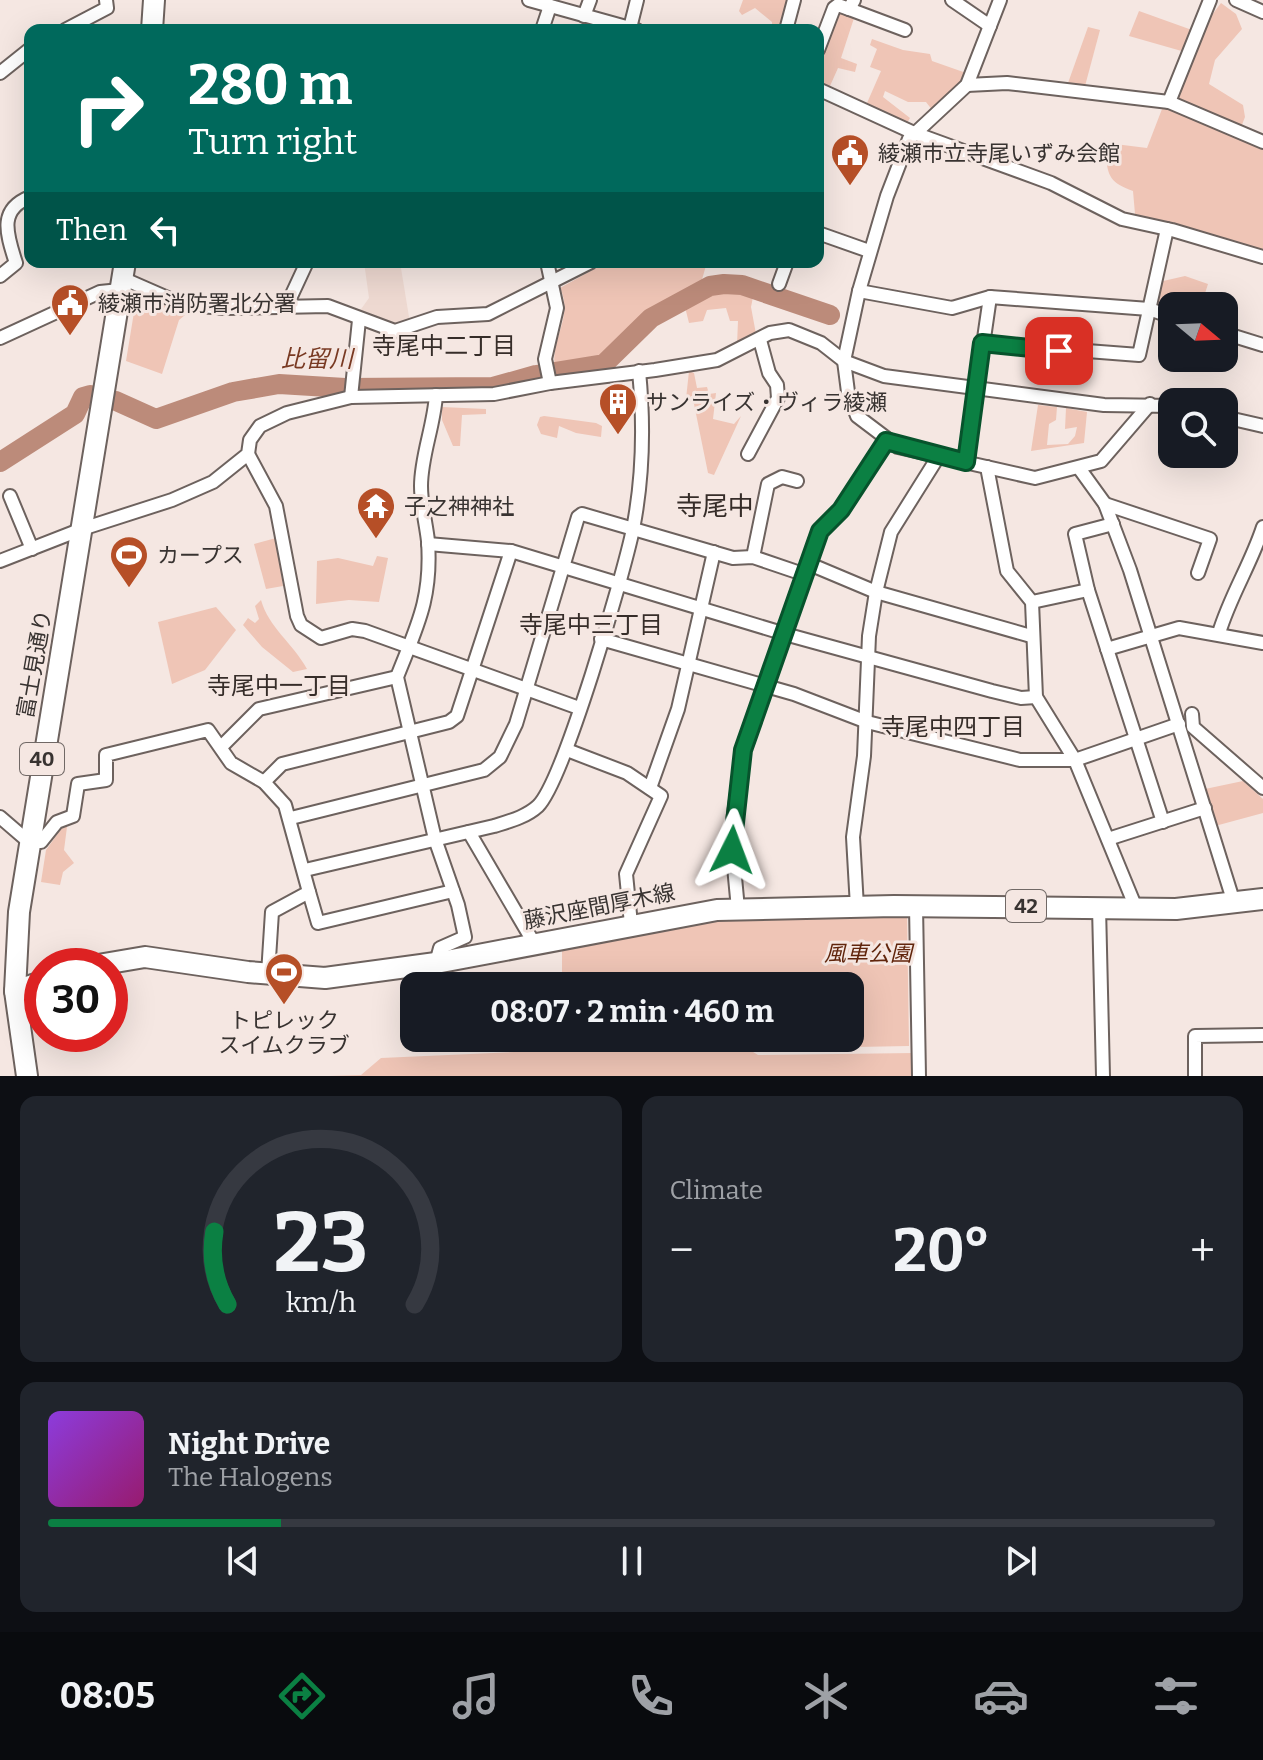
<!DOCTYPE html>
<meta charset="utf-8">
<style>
:root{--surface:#171b24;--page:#20242c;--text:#f1f3f6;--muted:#9ea1a6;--line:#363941;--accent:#0b8043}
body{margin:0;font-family:Bitter,"Noto Sans JP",serif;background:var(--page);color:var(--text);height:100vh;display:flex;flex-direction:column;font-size:30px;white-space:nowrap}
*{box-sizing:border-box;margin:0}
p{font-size:26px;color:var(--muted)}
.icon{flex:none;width:44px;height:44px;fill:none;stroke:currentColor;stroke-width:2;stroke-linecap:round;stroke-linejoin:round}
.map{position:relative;height:1076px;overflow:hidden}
.sheet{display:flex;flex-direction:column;gap:20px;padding:20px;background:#0d0f14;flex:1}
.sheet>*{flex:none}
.top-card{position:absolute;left:24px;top:24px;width:800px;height:244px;border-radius:16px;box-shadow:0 8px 32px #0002;background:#00695c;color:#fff;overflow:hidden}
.needle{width:52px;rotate:109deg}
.controls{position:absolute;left:1158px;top:292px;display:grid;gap:16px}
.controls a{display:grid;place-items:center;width:80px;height:80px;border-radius:16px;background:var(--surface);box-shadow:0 8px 32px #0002;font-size:40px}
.speed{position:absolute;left:24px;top:948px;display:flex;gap:16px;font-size:40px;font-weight:700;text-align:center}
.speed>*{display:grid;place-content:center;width:104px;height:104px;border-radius:50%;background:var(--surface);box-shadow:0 8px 32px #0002;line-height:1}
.speed .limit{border:12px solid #d22;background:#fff;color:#111}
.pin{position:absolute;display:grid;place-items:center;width:68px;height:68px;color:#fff;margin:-34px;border-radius:16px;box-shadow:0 4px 12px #0006}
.me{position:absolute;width:88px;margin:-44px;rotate:3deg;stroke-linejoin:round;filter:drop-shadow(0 0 6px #0008)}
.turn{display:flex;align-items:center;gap:28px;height:168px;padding:0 32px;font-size:36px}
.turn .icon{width:104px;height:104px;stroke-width:2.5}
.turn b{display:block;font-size:56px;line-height:68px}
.then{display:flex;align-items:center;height:76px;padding:0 32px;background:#0003;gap:16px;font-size:30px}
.big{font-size:60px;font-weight:700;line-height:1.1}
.sheet .widget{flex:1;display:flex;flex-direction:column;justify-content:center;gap:12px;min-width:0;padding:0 28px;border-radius:16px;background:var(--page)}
.sheet .dial{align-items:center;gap:0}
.dial svg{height:208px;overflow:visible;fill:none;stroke:var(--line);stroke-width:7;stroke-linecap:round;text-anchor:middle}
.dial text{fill:var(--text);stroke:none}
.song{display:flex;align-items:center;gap:24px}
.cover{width:96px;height:96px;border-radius:12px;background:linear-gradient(135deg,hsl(270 70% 55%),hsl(320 70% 35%))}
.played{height:8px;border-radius:4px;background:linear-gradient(90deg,var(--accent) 20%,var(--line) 20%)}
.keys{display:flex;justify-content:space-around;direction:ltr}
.heat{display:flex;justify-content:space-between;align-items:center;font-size:44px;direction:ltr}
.sheet .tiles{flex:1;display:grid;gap:20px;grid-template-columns:1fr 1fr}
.widget:last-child{grid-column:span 2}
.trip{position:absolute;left:400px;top:972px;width:464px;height:80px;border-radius:16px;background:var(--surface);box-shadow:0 8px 32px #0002;font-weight:700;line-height:80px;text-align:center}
.dock{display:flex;height:128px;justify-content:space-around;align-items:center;background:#090b0e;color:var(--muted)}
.dock .icon{width:56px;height:56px}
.dock .selected{color:var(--accent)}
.dock b{font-size:36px;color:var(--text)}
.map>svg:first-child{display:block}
</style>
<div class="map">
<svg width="1263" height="1076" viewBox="0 0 1263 1076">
<rect width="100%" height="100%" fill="#f5e7e2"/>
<path fill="#eed9d1" d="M364 262H400L410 323 396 327 359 312 369 298Z"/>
<g fill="#efc5b6">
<path d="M743 0H788L781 29 772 30V22L755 8 742 15 739 11Z"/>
<path d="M1221 3 1236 14 1242 29 1215 60 1209 84 1243 105 1245 117 1238 135 1263 146V251L1135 214 1133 191C1111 183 1107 177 1106 153L1115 144 1147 148 1162 109H1173L1209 19Z"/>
<path d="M841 9 855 15 841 58 857 64 855 72 838 68 830 86 818 81C818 58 826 28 841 9Z"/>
<path d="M1139 11 1192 30 1185 52 1129 36Z"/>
<path d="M1088 27 1100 30 1085 86 1068 83Z"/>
<path d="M872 39 903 50 930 54 932 61 969 74 933 111 926 102H908L885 91 883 97 910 118 907 123 867 103 881 71 870 67 877 49 870 45Z"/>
<path d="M607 262H707L701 283 682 299 650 315 601 361 555 368C550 339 574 317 560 288Z"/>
<path d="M1185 276 1208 284 1201 306H1172V311L1156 306 1159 282Z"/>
<path d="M724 286 754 292 751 307 756 334 737 345 738 321H730L726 308 707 310 703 321 689 323 685 307 709 289Z"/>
<path d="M145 295 171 309H182L185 315 179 320 162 374 126 361 136 300Z"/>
<path d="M689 371 694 373 697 388 707 387 709 394 716 393 713 419 734 424 741 416 714 475 708 473 694 404 686 399Z"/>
<path d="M1038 405 1057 407 1056 420 1049 424 1047 445 1068 444 1075 436 1077 427 1065 429 1066 408 1087 412 1084 443 1031 451Z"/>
<path d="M442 407 486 409V414L462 415 460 446H453L442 420Z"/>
<path d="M544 416 596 423 602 426 601 437 576 433 559 426 557 438 541 434 537 425 540 417Z"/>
<path d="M276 538 283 586 266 589 254 544Z"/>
<path d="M377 556 388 558 379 602 349 600 316 604 317 561 338 558 373 566Z"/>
<path d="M261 600C269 628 292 642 307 669L293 672 262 647 243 625 248 618 255 623 259 619 255 606Z"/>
<path d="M216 607 236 630 205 670 172 684 158 622Z"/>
<path d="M1243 781 1263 799V813L1215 826 1205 789Z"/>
<path d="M64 825 67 827 64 850 74 863 63 872 60 885 41 882 46 850Z"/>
<path d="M907 913 909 1046 752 1049 737 1039 684 1044 737 1042 758 1055 914 1053V1076H329L361 1075 381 1058 561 1050V1038H850V986H562V946L726 918Z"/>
</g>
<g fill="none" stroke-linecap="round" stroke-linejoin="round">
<g stroke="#bc8b7a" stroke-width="20">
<path d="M116 401 156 419 233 392 279 384 345 388 493 387 536 375 604 364 651 318 710 286 724 284 742 285 830 315"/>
<path d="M0 462 75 414 83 397 90 395"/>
</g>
<g stroke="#6d625e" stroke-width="16">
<g id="minor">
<path d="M529 0 637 30"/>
<path d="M952 0 990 26"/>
<path d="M1000 0 967 85 909 139 887 196 859 291 844 361 848 392 857 416 898 447 1035 478 1101 461 1150 404"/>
<path d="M1236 0 1263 12"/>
<path d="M849 9 905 30"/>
<path d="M584 16 590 0"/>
<path d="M630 28 637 0"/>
<path d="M65 30 107 8 106 0"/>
<path d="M542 30 550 6"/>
<path d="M786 30 794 0"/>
<path d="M818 50 834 8 838 5 849 9 854 0"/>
<path d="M0 73 30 49"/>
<path d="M967 85 1007 83 1169 102 1263 142"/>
<path d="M818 89 914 133 1051 183 1122 219 1172 230 1263 257"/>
<path d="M1169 102 1210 0"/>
<path d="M818 233 869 251"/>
<path d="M547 262 557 308 545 359 550 383"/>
<path d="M0 276 16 263C5 230 0 209 30 197"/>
<path d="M122 278 170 299"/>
<path d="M779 284 787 262"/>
<path d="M859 291 952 308 990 297 1149 309 1172 317"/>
<path d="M185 305 226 308 328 306 395 331 437 317 488 314 591 262"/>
<path d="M287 305 307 262"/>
<path d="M1224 333 1263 345"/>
<path d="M0 338 100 292 120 290"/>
<path d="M982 343 1139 355 1167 229"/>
<path d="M436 395C434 426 421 456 421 486 421 505 426 523 428 541 432 599 417 626 397 677L435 839 458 905 465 937 440 948 436 963"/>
<path d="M351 397 359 320"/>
<path d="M1224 417 1263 426"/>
<path d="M248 454 276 506 297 616 301 625 321 638 352 629 365 631 579 708"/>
<path d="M748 454 778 398 777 385 769 373 760 340"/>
<path d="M966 462 990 297"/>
<path d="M987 467 1007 571 1032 602 1036 697 1075 760 1136 908"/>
<path d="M1079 468 1105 504 1130 570 1234 903"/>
<path d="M10 496 32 549"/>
<path d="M1105 504 1210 539 1198 573"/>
<path d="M1113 524 1075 534 1088 590 1163 822"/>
<path d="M428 544 511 551 792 636 992 691 1021 698 1036 697"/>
<path d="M753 557 768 484 782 477 797 481"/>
<path d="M0 561 82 529 172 500 213 482 248 454 250 440 260 426 287 413 351 397 494 394 550 383 655 370 717 360 770 333 789 330 821 343 844 361 884 376 1104 405 1172 406"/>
<path d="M807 563 876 592 1031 636"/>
<path d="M1032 602 1088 590"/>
<path d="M1219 633C1230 596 1251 564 1263 527"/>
<path d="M601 639 794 694 867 722 1020 760H1075L1179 724"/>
<path d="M1107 649 1179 628 1263 643"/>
<path d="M1192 714 1193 727 1263 788"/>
<path d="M221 747 259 709 397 677"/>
<path d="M567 750 627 773 661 796 626 874 631 924"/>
<path d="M264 782 282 764 449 722 457 716 511 551"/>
<path d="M650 788 678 709 714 552"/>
<path d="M0 817 29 842H41L57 822 73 816 78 784 106 780V755L208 730 231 763 264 782 285 805 309 892 272 912 268 974"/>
<path d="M291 818 484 770 500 757 516 724 578 517 582 514 733 558 753 557 803 574"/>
<path d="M469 832 534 943"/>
<path d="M1108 839 1205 808"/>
<path d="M305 870 494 826C510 821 526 817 538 806 564 780 624 573 633 529 643 478 644 422 639 371"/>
<path d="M309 892 318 923 453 891"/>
<path d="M916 906 919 1076"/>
<path d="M857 907 853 837 864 756 869 636 876 592 891 532 938 457"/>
<path d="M1099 907 1103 1076"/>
<path d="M738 909 731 835 743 750 820 531 841 510 886 441"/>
<path d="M1195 1076V1036L1263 1035"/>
</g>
</g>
<g stroke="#6d625e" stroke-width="24">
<g id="primary">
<path d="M152 30 154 0"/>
<path d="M92 966 145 957 248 972 325 978 436 963 717 910 894 906 1176 909 1263 899"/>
<path d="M15 991 42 982"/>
<path d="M27 1076 15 991 19 912 125 262"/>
</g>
</g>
<use href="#minor" stroke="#fff" stroke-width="12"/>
<use href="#primary" stroke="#fff" stroke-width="20"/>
</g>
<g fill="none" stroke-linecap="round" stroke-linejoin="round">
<g stroke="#07532c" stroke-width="20">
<path id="route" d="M732 850 743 750 820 531 841 510 886 441 966 462 982 343 1059 351"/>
</g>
<use href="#route" stroke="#0b8043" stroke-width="14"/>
</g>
<defs>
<g id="civic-pin" transform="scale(2)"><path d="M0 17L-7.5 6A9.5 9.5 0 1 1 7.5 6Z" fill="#b64f27" stroke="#f5e7e2"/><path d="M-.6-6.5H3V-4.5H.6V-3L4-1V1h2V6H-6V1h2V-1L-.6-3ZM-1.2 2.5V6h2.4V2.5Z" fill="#fff"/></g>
<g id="building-pin" transform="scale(2)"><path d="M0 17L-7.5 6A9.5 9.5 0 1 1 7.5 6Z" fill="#b64f27" stroke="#f5e7e2"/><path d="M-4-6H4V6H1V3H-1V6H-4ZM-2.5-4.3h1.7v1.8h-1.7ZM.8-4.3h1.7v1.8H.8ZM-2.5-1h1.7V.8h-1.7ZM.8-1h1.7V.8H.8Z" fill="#fff"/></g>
<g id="temple-pin" transform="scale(2)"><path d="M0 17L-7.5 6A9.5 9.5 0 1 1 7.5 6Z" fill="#b64f27" stroke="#f5e7e2"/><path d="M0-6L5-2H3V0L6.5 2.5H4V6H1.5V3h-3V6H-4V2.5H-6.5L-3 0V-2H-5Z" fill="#fff"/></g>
<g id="stadium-pin" transform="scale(2)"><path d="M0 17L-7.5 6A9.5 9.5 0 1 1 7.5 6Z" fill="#b64f27" stroke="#f5e7e2"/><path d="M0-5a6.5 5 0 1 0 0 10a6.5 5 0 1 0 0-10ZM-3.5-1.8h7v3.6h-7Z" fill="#fff"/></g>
</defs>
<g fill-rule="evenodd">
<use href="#civic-pin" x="850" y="153"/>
<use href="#civic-pin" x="70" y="303"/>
<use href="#building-pin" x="618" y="402"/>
<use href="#temple-pin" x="376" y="506"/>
<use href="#stadium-pin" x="129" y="555"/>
<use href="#stadium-pin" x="284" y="972"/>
</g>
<g text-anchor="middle" stroke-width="6" stroke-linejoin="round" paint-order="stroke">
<g fill="#f5e7e2" stroke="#716966" stroke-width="2">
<rect x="20" y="743" width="44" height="32" rx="6"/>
<rect x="1006" y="890" width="40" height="32" rx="6"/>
</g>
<g font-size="20" font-weight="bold" fill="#383331">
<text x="42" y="766">40</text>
<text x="1026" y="913">42</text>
</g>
<g font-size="22" fill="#383331" stroke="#f5e7e2" text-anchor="start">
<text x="878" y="161">綾瀬市立寺尾いずみ会館</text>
<text x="98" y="311">綾瀬市消防署北分署</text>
<text x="646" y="410">サンライズ・ヴィラ綾瀬</text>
<text x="404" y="514">子之神神社</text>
<text x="157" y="563">カープス</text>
<text x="284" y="1028" text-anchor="middle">トピレック<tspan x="284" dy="25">スイムクラブ</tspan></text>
</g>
<g font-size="22" fill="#383331" stroke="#f5e7e2">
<text transform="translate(34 664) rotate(-80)" y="8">富士見通り</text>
<text transform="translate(599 906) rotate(-11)" y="8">藤沢座間厚木線</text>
</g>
<g font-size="22" font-style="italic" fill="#61250c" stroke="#f5e7e2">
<text x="868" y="961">風車公園</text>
</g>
<g font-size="24" fill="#362d29" stroke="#f5e7e2">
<text x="444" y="354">寺尾中二丁目</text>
<text x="591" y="633">寺尾中三丁目</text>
<text x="279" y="694">寺尾中一丁目</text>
<text x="953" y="735">寺尾中四丁目</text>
</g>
<g font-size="24" font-style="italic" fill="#793a23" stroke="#f5e7e2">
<text x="317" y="367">比留川</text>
</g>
<g font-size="26" fill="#362d29" stroke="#f5e7e2">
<text x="715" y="515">寺尾中</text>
</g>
</g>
</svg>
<div class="controls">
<a><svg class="needle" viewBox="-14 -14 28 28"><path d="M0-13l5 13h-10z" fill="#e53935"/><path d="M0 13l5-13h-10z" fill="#9ea1a6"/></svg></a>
<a><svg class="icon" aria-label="search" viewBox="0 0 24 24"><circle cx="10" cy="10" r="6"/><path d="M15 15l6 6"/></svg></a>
</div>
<div class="speed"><div class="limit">30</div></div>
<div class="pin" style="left:1059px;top:351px;background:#d93025"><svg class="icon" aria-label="arrive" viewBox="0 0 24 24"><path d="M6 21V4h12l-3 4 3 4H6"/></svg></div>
<svg class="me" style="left:732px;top:850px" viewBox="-20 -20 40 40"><path d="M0-17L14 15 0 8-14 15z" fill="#0b8043" stroke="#fff" stroke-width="4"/></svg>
<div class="trip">08:07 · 2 min · 460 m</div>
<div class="top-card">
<div class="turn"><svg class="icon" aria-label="right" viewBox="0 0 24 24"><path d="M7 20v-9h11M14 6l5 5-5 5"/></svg><div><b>280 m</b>Turn right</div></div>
<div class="then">Then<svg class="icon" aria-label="left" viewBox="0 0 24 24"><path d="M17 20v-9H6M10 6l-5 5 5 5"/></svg></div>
</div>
</div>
<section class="sheet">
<div class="tiles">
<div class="widget dial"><svg viewBox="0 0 100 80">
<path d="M14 69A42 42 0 1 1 86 69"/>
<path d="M14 69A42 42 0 0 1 9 41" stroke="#0b8043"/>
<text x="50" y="56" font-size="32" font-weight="700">23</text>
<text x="50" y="72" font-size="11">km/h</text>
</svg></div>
<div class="widget"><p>Climate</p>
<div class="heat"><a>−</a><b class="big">20°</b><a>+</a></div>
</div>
<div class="widget">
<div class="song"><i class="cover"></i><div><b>Night Drive</b><p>The Halogens</p></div></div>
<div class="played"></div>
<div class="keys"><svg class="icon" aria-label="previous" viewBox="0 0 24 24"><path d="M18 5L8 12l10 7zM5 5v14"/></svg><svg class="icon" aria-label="pause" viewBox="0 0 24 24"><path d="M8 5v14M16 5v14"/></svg><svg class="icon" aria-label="next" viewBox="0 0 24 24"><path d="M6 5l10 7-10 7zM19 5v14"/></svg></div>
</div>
</div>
</section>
<nav class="dock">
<b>08:05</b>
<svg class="icon selected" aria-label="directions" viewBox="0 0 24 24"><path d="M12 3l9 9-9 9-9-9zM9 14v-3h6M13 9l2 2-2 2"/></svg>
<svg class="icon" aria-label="music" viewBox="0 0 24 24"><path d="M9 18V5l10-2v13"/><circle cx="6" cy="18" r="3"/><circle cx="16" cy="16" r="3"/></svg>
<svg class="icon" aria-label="phone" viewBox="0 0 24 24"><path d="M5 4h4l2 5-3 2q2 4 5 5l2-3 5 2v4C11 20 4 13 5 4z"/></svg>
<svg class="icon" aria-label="climate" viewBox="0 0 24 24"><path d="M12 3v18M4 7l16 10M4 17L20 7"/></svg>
<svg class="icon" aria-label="car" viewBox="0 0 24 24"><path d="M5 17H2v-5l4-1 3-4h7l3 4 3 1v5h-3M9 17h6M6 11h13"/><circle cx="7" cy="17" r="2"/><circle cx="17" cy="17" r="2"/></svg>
<svg class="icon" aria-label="filters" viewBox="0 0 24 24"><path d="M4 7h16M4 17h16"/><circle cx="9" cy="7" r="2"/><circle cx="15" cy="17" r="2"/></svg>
</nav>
